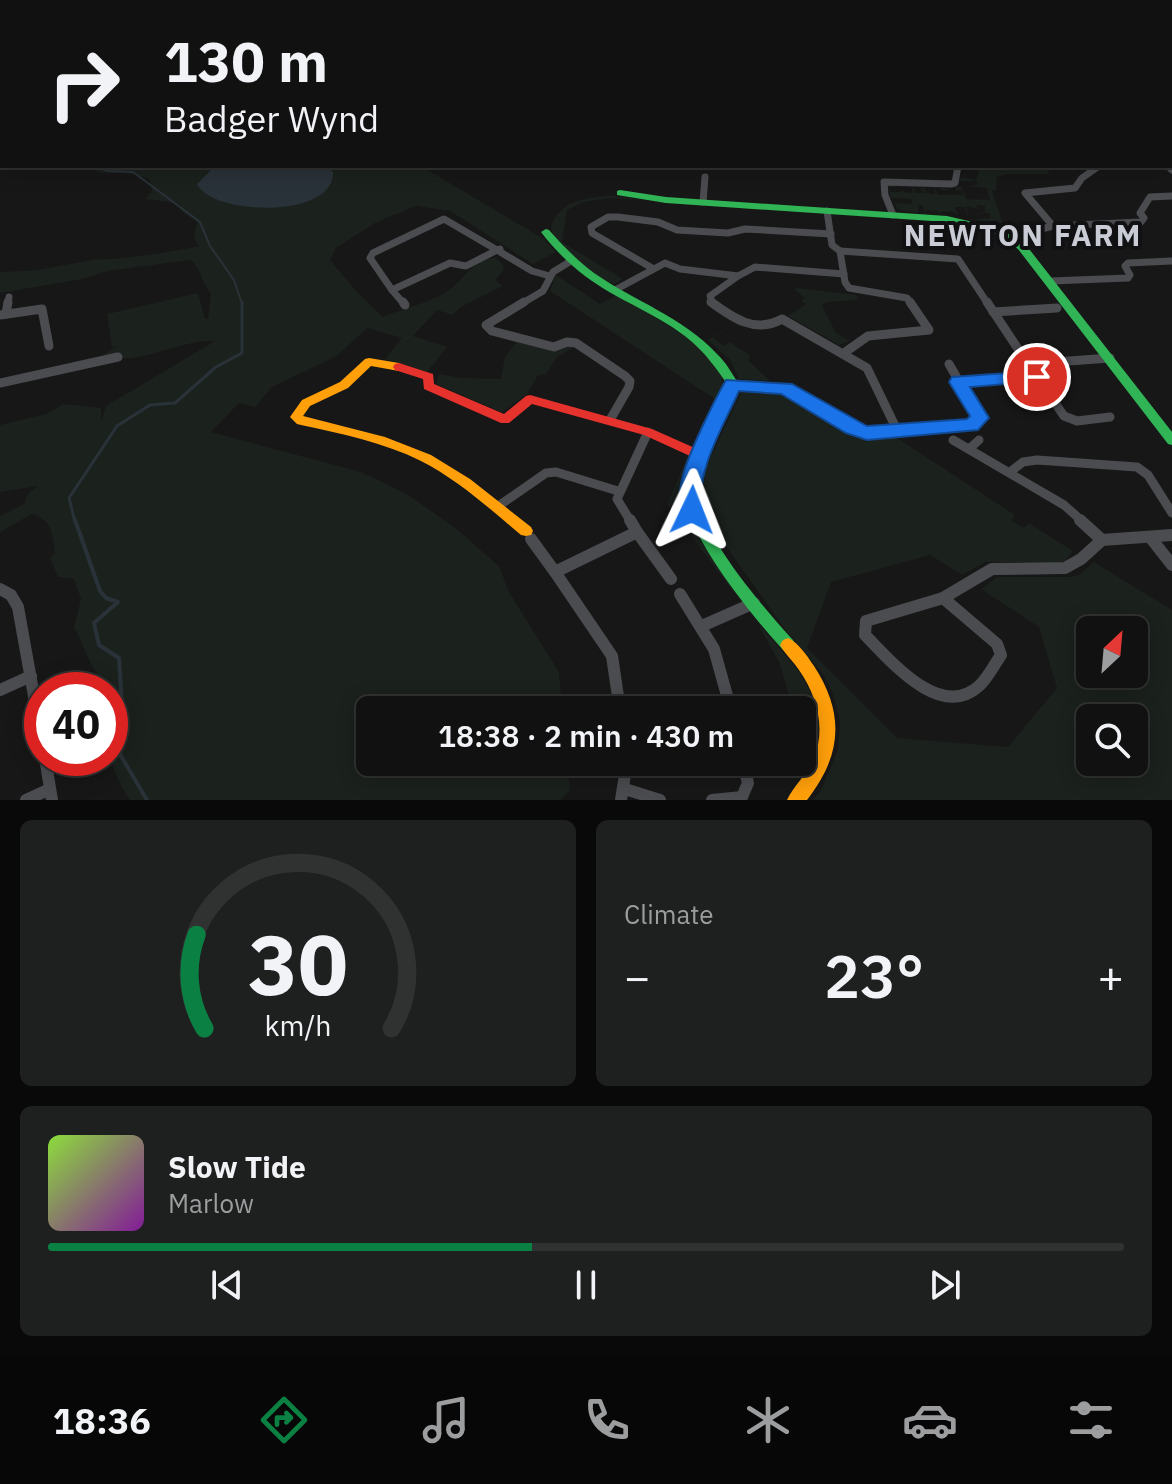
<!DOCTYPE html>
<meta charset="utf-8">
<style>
:root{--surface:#111;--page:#1e1f1f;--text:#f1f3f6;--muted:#9c9d9f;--line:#303131;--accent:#0b8043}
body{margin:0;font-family:"IBM Plex Sans",sans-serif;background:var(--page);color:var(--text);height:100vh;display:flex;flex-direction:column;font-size:30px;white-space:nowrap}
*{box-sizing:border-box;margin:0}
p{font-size:26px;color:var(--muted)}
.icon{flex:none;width:44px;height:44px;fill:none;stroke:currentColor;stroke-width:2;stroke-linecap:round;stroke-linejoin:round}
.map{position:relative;height:800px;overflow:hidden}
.panel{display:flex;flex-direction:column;gap:20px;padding:20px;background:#090909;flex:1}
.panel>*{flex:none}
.guide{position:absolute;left:0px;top:0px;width:1172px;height:168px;box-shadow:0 4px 20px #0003,0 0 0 2px var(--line);background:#111;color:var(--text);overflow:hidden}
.needle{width:52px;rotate:26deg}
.fabs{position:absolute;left:1076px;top:616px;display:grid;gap:16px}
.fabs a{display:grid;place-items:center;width:72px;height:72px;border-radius:12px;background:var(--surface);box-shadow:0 4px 20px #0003,0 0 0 2px var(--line);font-size:40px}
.speed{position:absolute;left:24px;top:672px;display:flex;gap:16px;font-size:40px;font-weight:700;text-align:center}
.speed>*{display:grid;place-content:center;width:104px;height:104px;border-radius:50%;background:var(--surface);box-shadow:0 4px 20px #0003,0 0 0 2px var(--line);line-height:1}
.speed .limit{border:12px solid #d22;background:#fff;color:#111}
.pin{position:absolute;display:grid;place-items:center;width:68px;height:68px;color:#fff;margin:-34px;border:4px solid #fff;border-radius:50%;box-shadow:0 2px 8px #0007}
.me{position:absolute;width:88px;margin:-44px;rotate:2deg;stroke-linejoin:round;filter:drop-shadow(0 0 6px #0008)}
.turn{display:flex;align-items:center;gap:28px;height:168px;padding:0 32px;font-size:36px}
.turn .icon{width:104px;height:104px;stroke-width:2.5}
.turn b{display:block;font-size:56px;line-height:68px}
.big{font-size:60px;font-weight:600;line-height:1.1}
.panel .tile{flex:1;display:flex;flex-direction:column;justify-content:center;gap:12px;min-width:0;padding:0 28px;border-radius:12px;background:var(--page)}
.panel .dial{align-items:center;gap:0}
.dial svg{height:208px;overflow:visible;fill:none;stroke:var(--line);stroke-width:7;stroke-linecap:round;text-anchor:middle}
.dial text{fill:var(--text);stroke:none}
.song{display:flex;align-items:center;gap:24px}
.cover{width:96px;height:96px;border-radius:12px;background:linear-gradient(135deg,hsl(90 70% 55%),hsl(290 70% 35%))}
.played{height:8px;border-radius:4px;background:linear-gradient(90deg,var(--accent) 45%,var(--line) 45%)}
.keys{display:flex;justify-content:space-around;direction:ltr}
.heat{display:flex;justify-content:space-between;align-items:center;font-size:44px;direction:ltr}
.panel .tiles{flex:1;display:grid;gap:20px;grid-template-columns:1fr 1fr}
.tile:last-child{grid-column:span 2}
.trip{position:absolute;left:356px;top:696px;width:460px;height:80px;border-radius:12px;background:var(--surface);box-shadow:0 4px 20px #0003,0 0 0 2px var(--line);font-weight:600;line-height:80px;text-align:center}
.tab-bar{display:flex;height:128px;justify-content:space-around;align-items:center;background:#070707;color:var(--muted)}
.tab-bar .icon{width:56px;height:56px}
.tab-bar .active{color:var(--accent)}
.tab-bar b{font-size:36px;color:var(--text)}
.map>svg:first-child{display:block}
</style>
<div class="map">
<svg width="1172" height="800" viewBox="0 0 1172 800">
<rect width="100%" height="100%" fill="#171717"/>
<g fill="#1b211c" fill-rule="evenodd">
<path d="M72 0H969L81 2Z"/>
<path d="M94 166H421L544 239 556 252 533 264 450 211 416 206 375 223 336 248 330 260 357 292 383 317C401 309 435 301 449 290 466 278 473 258 496 258L503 264 504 270 495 280 503 286 459 308 453 315 437 310 413 336 447 347 427 372 385 359 402 338 367 328 337 356 272 387 255 407 239 403 211 432 361 472 407 494 454 527 499 566 509 592 559 672 562 710H370V762H567L570 790 560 800H130C102 759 110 737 110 690H104C104 678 97 675 92 666 85 653 82 640 74 628L81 599 74 579 58 577 50 558 55 553C52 533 53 521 32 514L0 532V516L24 504 28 494 38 486 0 492V425L46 414 64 404 101 408V421L106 406 215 341C179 339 138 368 102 355L118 346 112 347 107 314 198 293 205 319H208L211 294C201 283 202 270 191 260L107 271 82 279 0 293V272L38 270 97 259C105 262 185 250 199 246L194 239 197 222 182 212 179 203 145 199 152 191 149 179C124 170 121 175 98 172Z"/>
<path d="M980 166H1053L1047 174H1006L997 177 996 190 992 191 1005 230 975 219 991 218 989 213H973L985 212V206L976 205 978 209 966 206 969 218 964 207H955L958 216 954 212 942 211 939 214 938 211 926 210 925 213 922 205H919L918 213 897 209 895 203 912 204 911 199 891 198 888 186 895 184 896 187H889L890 192H899L903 190 901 184 904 192 913 193 911 185 916 193H924L920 188H923V185L927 193 935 194 934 186 936 190H941V187L949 190H936L938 195H963L962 190 956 191 955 187H962L966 199 990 200 987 188 966 186 977 185V181H960L961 177 976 180 979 171 963 167 975 170Z"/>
<path d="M613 196 664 203 817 213 610 198 584 202 567 210 562 242 623 279 615 284C594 279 554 249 551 227 558 200 589 197 613 196Z"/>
<path d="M556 275 600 304 617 295C641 310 706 344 719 366 726 377 722 390 718 401L550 291Z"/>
<path d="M797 288 856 295 858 300 828 302 822 305 836 333 850 341 839 345 788 316 806 304 801 301 805 298 794 289Z"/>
<path d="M737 322 713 338 724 346 730 342 751 356 748 360 770 381 739 379 730 360 708 340Z"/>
<path d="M517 341 574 347 557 357 546 374 538 375 527 394 502 412 436 384 439 374 462 378 501 379 505 357Z"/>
<path d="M742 390 778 391 855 434 894 436 1015 515 1011 520 1024 528 1029 523 1073 551 1065 561 1059 562H985L962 575 930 555 831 582 807 648 897 738 1008 747 1057 688 1039 627 981 589 997 577H1071L1079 575 1094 562 1172 610V800H813L821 790 838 749 840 722 833 694 823 674 784 628 713 528 700 499 701 478ZM1090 630H1134V674H1090ZM1090 718H1134V762H1090Z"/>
<path d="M688 456C689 472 678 487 683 505 690 535 730 567 734 592L667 504Z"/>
<path d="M757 622C804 677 845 712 799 784L807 757 802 739V710H793L780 664Z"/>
</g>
<path fill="#2a3239" d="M221 166H325L333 172C335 219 212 216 197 184L211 170Z"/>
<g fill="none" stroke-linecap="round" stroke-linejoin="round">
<path stroke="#2a3239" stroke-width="2" d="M99 166 107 171 133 172 200 222 210 246 234 280 242 304"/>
<path stroke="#2a3239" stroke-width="3" d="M75 522 69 498 117 426 150 405 175 403 216 367 242 353V302"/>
<path stroke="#2a3239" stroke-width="4" d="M75 520 100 591 106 598 118 602 94 623 99 645 119 658 123 720 111 739 147 800"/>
<g stroke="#4b4c50" stroke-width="7">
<path d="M1168 166 1172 170"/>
<path d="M703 202 705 177"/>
<path d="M827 211 832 245 840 251"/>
<path d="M893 215 885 195 884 182 951 184 955 183 958 166"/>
<path d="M444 219 497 250 466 266 450 263 392 290 370 258 373 253Z"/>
<path d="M1053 226 1025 193 1075 188 1082 178 1099 166"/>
<path d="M1011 237 1053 226 1141 222 1144 218 1140 213 1150 197 1172 196"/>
<path d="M497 250 532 271 550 276"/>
<path d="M497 250 500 249"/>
<path d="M840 251 958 259 988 304"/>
<path d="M840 251 845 282 849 288 907 298 911 304"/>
<path d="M652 268 592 233 591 227 608 217H618L658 222 677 230 728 233 745 229 831 234"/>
<path d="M1051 281 1128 278 1130 275 1125 266 1128 263 1172 261"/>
<path d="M392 290 404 304"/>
<path d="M615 290 665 263 680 269 738 276 755 267 844 274"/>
<path d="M8 304 9 297"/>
<path d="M521 304 543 291 553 272 571 261"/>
<path d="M713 304 710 296 738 276"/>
</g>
<g stroke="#4b4c50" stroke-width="9">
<path d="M403 302 405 305"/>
<path d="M524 302 486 325 492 331 554 347 567 342 576 343 625 376 630 381 629 387 610 420"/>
<path d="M711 302C733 318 755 334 782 319L867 368 897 430"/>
<path d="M987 302 1028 364 1110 358"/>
<path d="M993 312 1057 308"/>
<path d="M6 314 8 302"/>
<path d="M0 315 42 309 49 346"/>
<path d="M844 353 868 336 929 330 910 302"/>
<path d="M1028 364 1064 416 1077 421 1110 417"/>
<path d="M958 382 1037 377"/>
<path d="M0 383 118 357"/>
<path d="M733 384 785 388 867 433 972 425 980 418 949 364"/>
<path d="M953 440 1064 505 1083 522"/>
<path d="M969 449 979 440"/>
<path d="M1010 472 1023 462 1037 460 1137 467 1148 475 1172 513"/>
<path d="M497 507 546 473 556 472 618 491"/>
<path d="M631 522 617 499 648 432"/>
</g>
<g stroke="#4b4c50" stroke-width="12">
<path d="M1080 520 1102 540"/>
<path d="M637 532 671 579"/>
<path d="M1150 537 1172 565"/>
<path d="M531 539 555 572"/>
<path d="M0 589 11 595 18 607 42 741"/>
<path d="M680 594 714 649 731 710"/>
<path d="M943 598 997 644 1001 655C994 665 988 678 979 686 940 721 891 661 865 635L866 621Z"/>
<path d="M943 598 992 569 1065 568 1081 559 1102 540 1172 535"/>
<path d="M704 625 754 603"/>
<path d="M0 690 31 676"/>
<path d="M620 710 612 656 555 572 637 532 630 520"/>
<path d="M45 758 52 800"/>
<path d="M625 789 660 800"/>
<path d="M26 800 50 789"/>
<path d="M621 800 627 762"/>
<path d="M712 800 742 797 748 783 743 762"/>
</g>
<g fill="#30b455" fill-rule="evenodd">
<path d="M620 190 666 197 947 216 999 228 1026 245 1172 432V445L1168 444 1018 249 993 232 947 222 666 203 617 195V191Z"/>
<path d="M546 229 549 230C563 246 577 260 594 273 634 301 683 317 717 354 726 362 732 374 739 384 726 414 698 453 697 486 695 530 764 608 793 640L796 645 793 650 788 652 783 650C753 617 682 531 684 487 684 454 714 414 727 384 716 368 706 354 691 341 659 314 618 301 585 276 568 263 554 249 541 232Z"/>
</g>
<g fill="#ff9f0a" fill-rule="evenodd">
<path d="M369 358 399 363 405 367 399 371 371 366 348 388 310 406 303 416 385 437 431 455 470 479 531 527 533 531 531 535 526 536 521 535C489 508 458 480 421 461 383 442 342 434 301 425L297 424 290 417 302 400 340 382 365 359Z"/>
<path d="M788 638C799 643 807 656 814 666 845 714 842 755 807 800H787C794 785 808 774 814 758 826 728 817 696 799 670 793 661 785 654 780 645L783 640Z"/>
</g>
<path fill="#e5322d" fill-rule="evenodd" d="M399 363 433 374 434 384 504 414 526 396 530 395 652 429 706 453 707 456 706 459 701 461 644 435 532 404 509 423H501L424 389 423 379 395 370 393 367 395 364Z"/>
</g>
<path fill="#1a73e8" stroke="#114b97" stroke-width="2" d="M1037 371 1043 373 1046 377 1043 381 970 387 989 418 978 430 867 440 846 433 781 394 739 391C725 423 693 475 703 510L700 516H685C679 504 679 491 682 479 687 456 714 401 726 380L792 384 867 426 967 419 970 416 949 382 952 377Z"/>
<g text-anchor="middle" stroke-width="8" stroke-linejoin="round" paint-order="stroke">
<g font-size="30" font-weight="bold" letter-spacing="2" fill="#c9ccd4" stroke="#111113">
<text x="1023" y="246">NEWTON FARM</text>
</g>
</g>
</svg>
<div class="fabs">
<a><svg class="needle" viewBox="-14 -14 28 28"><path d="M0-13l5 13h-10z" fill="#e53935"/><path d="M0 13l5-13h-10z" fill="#9c9d9f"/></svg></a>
<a><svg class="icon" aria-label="search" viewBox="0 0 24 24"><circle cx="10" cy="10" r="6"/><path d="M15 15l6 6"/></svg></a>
</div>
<div class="speed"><div class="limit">40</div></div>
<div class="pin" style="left:1037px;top:377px;background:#d93025"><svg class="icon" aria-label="arrive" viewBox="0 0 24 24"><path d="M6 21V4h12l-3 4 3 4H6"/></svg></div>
<svg class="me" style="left:692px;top:510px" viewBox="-20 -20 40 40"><path d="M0-17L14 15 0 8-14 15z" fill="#1a73e8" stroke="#fff" stroke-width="4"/></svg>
<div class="trip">18:38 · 2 min · 430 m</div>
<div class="guide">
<div class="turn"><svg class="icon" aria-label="right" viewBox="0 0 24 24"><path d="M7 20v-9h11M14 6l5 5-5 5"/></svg><div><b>130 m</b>Badger Wynd</div></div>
</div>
</div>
<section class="panel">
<div class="tiles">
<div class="tile dial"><svg viewBox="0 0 100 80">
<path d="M14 69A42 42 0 1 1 86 69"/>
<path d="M14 69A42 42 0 0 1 11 33" stroke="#0b8043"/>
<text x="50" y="56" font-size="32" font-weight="700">30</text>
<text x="50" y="72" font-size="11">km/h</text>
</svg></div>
<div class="tile"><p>Climate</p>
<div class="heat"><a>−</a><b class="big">23°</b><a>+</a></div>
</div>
<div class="tile">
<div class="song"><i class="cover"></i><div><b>Slow Tide</b><p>Marlow</p></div></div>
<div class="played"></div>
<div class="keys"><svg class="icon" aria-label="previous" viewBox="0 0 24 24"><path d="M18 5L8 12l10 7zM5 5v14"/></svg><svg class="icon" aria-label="pause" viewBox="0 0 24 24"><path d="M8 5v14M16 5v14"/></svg><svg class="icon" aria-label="next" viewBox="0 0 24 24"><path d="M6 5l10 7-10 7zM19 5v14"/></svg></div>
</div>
</div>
</section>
<nav class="tab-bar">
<b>18:36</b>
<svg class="icon active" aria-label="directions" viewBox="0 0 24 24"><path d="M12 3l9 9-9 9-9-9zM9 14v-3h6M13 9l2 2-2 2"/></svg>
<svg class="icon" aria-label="music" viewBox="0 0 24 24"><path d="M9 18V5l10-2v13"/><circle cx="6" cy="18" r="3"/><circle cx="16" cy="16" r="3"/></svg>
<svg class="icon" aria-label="phone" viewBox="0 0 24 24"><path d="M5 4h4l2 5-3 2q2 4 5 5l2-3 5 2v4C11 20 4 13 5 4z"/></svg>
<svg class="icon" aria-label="climate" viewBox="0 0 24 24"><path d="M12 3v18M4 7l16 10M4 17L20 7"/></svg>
<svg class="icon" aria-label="car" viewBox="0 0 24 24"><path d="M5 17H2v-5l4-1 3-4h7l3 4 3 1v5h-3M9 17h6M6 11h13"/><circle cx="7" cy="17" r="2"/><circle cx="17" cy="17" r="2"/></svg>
<svg class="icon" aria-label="filters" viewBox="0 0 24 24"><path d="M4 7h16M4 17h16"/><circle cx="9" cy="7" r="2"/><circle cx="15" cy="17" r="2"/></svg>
</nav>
